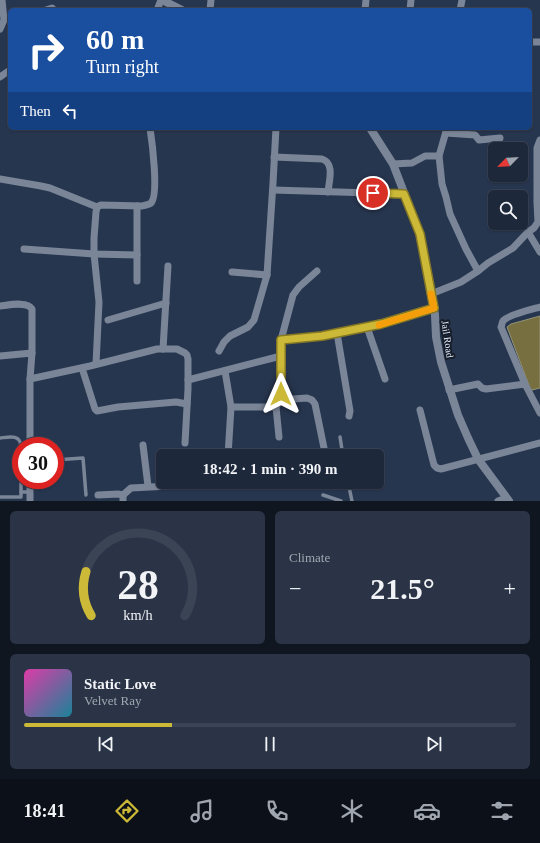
<!DOCTYPE html>
<meta charset="utf-8">
<style>
:root{--surface:#1d283b;--page:#2a3446;--text:#f1f3f6;--muted:#a0a6af;--line:#3b4455;--accent:#ccb938}
body{margin:0;font-family:Georgia,serif;background:var(--page);color:var(--text);height:100vh;display:flex;flex-direction:column;font-size:15px;white-space:nowrap}
*{box-sizing:border-box;margin:0}
p{font-size:13px;color:var(--muted)}
.icon{flex:none;width:22px;height:22px;fill:none;stroke:currentColor;stroke-width:2;stroke-linecap:round;stroke-linejoin:round}
.map{position:relative;height:501px;overflow:hidden}
.drawer{display:flex;flex-direction:column;gap:10px;padding:10px;background:#101620;flex:1}
.drawer>*{flex:none}
.top-card{position:absolute;left:8px;top:8px;width:524px;height:122px;border-radius:6px;box-shadow:0 1px 3px #0004,0 0 0 1px var(--line);background:#1a4fa0;color:#fff;overflow:hidden}
.needle{width:26px;rotate:245deg}
.fabs{position:absolute;left:488px;top:142px;display:grid;gap:8px}
.fabs a{display:grid;place-items:center;width:40px;height:40px;border-radius:6px;background:var(--surface);box-shadow:0 1px 3px #0004,0 0 0 1px var(--line);font-size:20px}
.speed{position:absolute;left:12px;top:437px;display:flex;gap:8px;font-size:20px;font-weight:700;text-align:center}
.speed>*{display:grid;place-content:center;width:52px;height:52px;border-radius:50%;background:var(--surface);box-shadow:0 1px 3px #0004,0 0 0 1px var(--line);line-height:1}
.speed .limit{border:6px solid #d22;background:#fff;color:#111}
.pin{position:absolute;display:grid;place-items:center;width:34px;height:34px;color:#fff;margin:-17px;border:2px solid #fff;border-radius:50%;box-shadow:0 1px 4px #0007}
.me{position:absolute;width:44px;margin:-22px;rotate:0deg;stroke-linejoin:round;filter:drop-shadow(0 0 3px #0008)}
.turn{display:flex;align-items:center;gap:14px;height:84px;padding:0 12px;font-size:18px}
.turn .icon{width:52px;height:52px;stroke-width:2.5}
.turn b{display:block;font-size:28px;line-height:34px}
.then{display:flex;align-items:center;height:38px;padding:0 12px;background:#0003;gap:8px;font-size:15px}
.big{font-size:30px;font-weight:700;line-height:1.1}
.drawer .widget{flex:1;display:flex;flex-direction:column;justify-content:center;gap:6px;min-width:0;padding:0 14px;border-radius:6px;background:var(--page)}
.drawer .dial{align-items:center;gap:0}
.dial svg{height:104px;overflow:visible;fill:none;stroke:var(--line);stroke-width:7;stroke-linecap:round;text-anchor:middle}
.dial text{fill:var(--text);stroke:none}
.song{display:flex;align-items:center;gap:12px}
.cover{width:48px;height:48px;border-radius:6px;background:linear-gradient(135deg,hsl(320 70% 55%),hsl(190 70% 35%))}
.played{height:4px;border-radius:2px;background:linear-gradient(90deg,var(--accent) 30%,var(--line) 30%)}
.keys{display:flex;justify-content:space-around;direction:ltr}
.heat{display:flex;justify-content:space-between;align-items:center;font-size:22px;direction:ltr}
.drawer .tiles{flex:1;display:grid;gap:10px;grid-template-columns:1fr 1fr}
.widget:last-child{grid-column:span 2}
.trip{position:absolute;left:156px;top:449px;width:228px;height:40px;border-radius:6px;background:var(--surface);box-shadow:0 1px 3px #0004,0 0 0 1px var(--line);font-weight:700;line-height:40px;text-align:center}
.dock{display:flex;height:64px;justify-content:space-around;align-items:center;background:#0c1018;color:var(--muted)}
.dock .icon{width:28px;height:28px}
.dock .active{color:var(--accent)}
.dock b{font-size:18px;color:var(--text)}
.map>svg:first-child{display:block}
</style>
<div class="map">
<svg width="540" height="501" viewBox="0 0 540 501">
<rect width="100%" height="100%" fill="#27364f"/>
<path fill="#776f3f" stroke="#969477" d="M540 316V388L532 390 530 388 507 327 511 324Z"/>
<g fill="none" stroke-linecap="round" stroke-linejoin="round">
<g stroke="#7a8597" stroke-width="3.5">
<path d="M340 437 343 456"/>
<path d="M0 438C9 437 20 434 21 446"/>
<path d="M55 460 83 458 86 495"/>
<path d="M21 480V492"/>
<path d="M348 482 352 501"/>
<path d="M323 495 341 501"/>
<path d="M0 497H21V492H30"/>
</g>
<g stroke="#7a8597" stroke-width="7">
<path d="M46 10 52 8 54 10"/>
<path d="M157 10 161 0"/>
<path d="M210 10 211 0"/>
<path d="M365 10 366 0"/>
<path d="M410 10 411 0"/>
<path d="M460 10 462 0"/>
<path d="M0 29 4 20 2 0"/>
<path d="M530 42H540"/>
<path d="M0 77 10 70"/>
<path d="M446 133 475 135 479 140 500 138"/>
<path d="M439 156 447 128"/>
<path d="M274 157 322 159C335 163 329 181 328 192"/>
<path d="M393 164 412 163 425 156H439L442 184 446 197 450 214 466 249 478 271"/>
<path d="M0 179 41 186 50 188 97 207"/>
<path d="M273 190 404 194"/>
<path d="M137 206V281"/>
<path d="M528 232 540 252"/>
<path d="M24 249 94 254 137 255"/>
<path d="M232 272 267 275 273 183 276 128"/>
<path d="M431 294 461 282 478 271 488 263 513 248 528 232 534 228 538 222 537 202V148L540 140"/>
<path d="M0 306C9 305 27 301 32 309V353"/>
<path d="M108 320 166 303"/>
<path d="M367 327 385 379"/>
<path d="M337 333 350 411 349 416"/>
<path d="M281 340 293 295 299 287 317 271"/>
<path d="M163 349 168 266"/>
<path d="M219 351 224 342 230 336 248 327 254 320 267 275"/>
<path d="M0 356 32 353 30 379"/>
<path d="M96 364 99 302 94 254V238L96 212 97 207 101 205 142 206C145 205 149 205 151 203 159 195 152 141 150 128"/>
<path d="M82 368 95 409 97 411 118 407 176 402 187 404"/>
<path d="M225 371 231 407 228 456"/>
<path d="M188 380 281 356V340L322 336 381 324 434 308"/>
<path d="M525 384 501 327C502 325 502 322 503 321 507 315 533 309 540 307"/>
<path d="M449 390 478 384 482 388 486 389 525 384 540 413"/>
<path d="M280 400 307 398 312 400 315 404 324 448"/>
<path d="M231 407H276L280 400 281 356"/>
<path d="M276 407 279 437"/>
<path d="M420 410 434 465 437 468 441 469 540 443"/>
<path d="M143 445 148 486"/>
<path d="M30 446V379L90 366 157 349H177L185 353 187 355 188 359V389L185 443"/>
<path d="M30 480V501"/>
<path d="M98 495 118 494 123 495V501"/>
<path d="M123 495 131 488 227 483V482"/>
<path d="M498 501 506 498"/>
</g>
<g stroke="#7a8597" stroke-width="8">
<path d="M162 0 182 10"/>
<path d="M370 128 393 164 420 234 435 315 436 337 441 362 458 415 468 438 478 459 509 501"/>
</g>
</g>
<g fill="none" stroke-linecap="round" stroke-linejoin="round">
<g stroke="#857824" stroke-width="10">
<path id="route" d="M281 394V340L322 336 381 324 434 308 420 234 404 194 373 193"/>
</g>
<use href="#route" stroke="#ccb938" stroke-width="7"/>
<path stroke="#f59e0b" stroke-width="7" d="M379 325 434 308 431 294"/>
</g>
<g text-anchor="middle" stroke-width="4" stroke-linejoin="round" paint-order="stroke">
<g font-size="10" fill="#e0eafb" stroke="#161d29">
<text transform="translate(448 339) rotate(82)" y="4">Jail Road</text>
</g>
</g>
</svg>
<div class="fabs">
<a><svg class="needle" viewBox="-14 -14 28 28"><path d="M0-13l5 13h-10z" fill="#e53935"/><path d="M0 13l5-13h-10z" fill="#a0a6af"/></svg></a>
<a><svg class="icon" aria-label="search" viewBox="0 0 24 24"><circle cx="10" cy="10" r="6"/><path d="M15 15l6 6"/></svg></a>
</div>
<div class="speed"><div class="limit">30</div></div>
<div class="pin" style="left:373px;top:193px;background:#d93025"><svg class="icon" aria-label="arrive" viewBox="0 0 24 24"><path d="M6 21V4h12l-3 4 3 4H6"/></svg></div>
<svg class="me" style="left:281px;top:394px" viewBox="-20 -20 40 40"><path d="M0-17L14 15 0 8-14 15z" fill="#ccb938" stroke="#fff" stroke-width="4"/></svg>
<div class="trip">18:42 · 1 min · 390 m</div>
<div class="top-card">
<div class="turn"><svg class="icon" aria-label="right" viewBox="0 0 24 24"><path d="M7 20v-9h11M14 6l5 5-5 5"/></svg><div><b>60 m</b>Turn right</div></div>
<div class="then">Then<svg class="icon" aria-label="left" viewBox="0 0 24 24"><path d="M17 20v-9H6M10 6l-5 5 5 5"/></svg></div>
</div>
</div>
<section class="drawer">
<div class="tiles">
<div class="widget dial"><svg viewBox="0 0 100 80">
<path d="M14 69A42 42 0 1 1 86 69"/>
<path d="M14 69A42 42 0 0 1 10 35" stroke="#ccb938"/>
<text x="50" y="56" font-size="32" font-weight="700">28</text>
<text x="50" y="72" font-size="11">km/h</text>
</svg></div>
<div class="widget"><p>Climate</p>
<div class="heat"><a>−</a><b class="big">21.5°</b><a>+</a></div>
</div>
<div class="widget">
<div class="song"><i class="cover"></i><div><b>Static Love</b><p>Velvet Ray</p></div></div>
<div class="played"></div>
<div class="keys"><svg class="icon" aria-label="previous" viewBox="0 0 24 24"><path d="M18 5L8 12l10 7zM5 5v14"/></svg><svg class="icon" aria-label="pause" viewBox="0 0 24 24"><path d="M8 5v14M16 5v14"/></svg><svg class="icon" aria-label="next" viewBox="0 0 24 24"><path d="M6 5l10 7-10 7zM19 5v14"/></svg></div>
</div>
</div>
</section>
<nav class="dock">
<b>18:41</b>
<svg class="icon active" aria-label="directions" viewBox="0 0 24 24"><path d="M12 3l9 9-9 9-9-9zM9 14v-3h6M13 9l2 2-2 2"/></svg>
<svg class="icon" aria-label="music" viewBox="0 0 24 24"><path d="M9 18V5l10-2v13"/><circle cx="6" cy="18" r="3"/><circle cx="16" cy="16" r="3"/></svg>
<svg class="icon" aria-label="phone" viewBox="0 0 24 24"><path d="M5 4h4l2 5-3 2q2 4 5 5l2-3 5 2v4C11 20 4 13 5 4z"/></svg>
<svg class="icon" aria-label="climate" viewBox="0 0 24 24"><path d="M12 3v18M4 7l16 10M4 17L20 7"/></svg>
<svg class="icon" aria-label="car" viewBox="0 0 24 24"><path d="M5 17H2v-5l4-1 3-4h7l3 4 3 1v5h-3M9 17h6M6 11h13"/><circle cx="7" cy="17" r="2"/><circle cx="17" cy="17" r="2"/></svg>
<svg class="icon" aria-label="filters" viewBox="0 0 24 24"><path d="M4 7h16M4 17h16"/><circle cx="9" cy="7" r="2"/><circle cx="15" cy="17" r="2"/></svg>
</nav>
